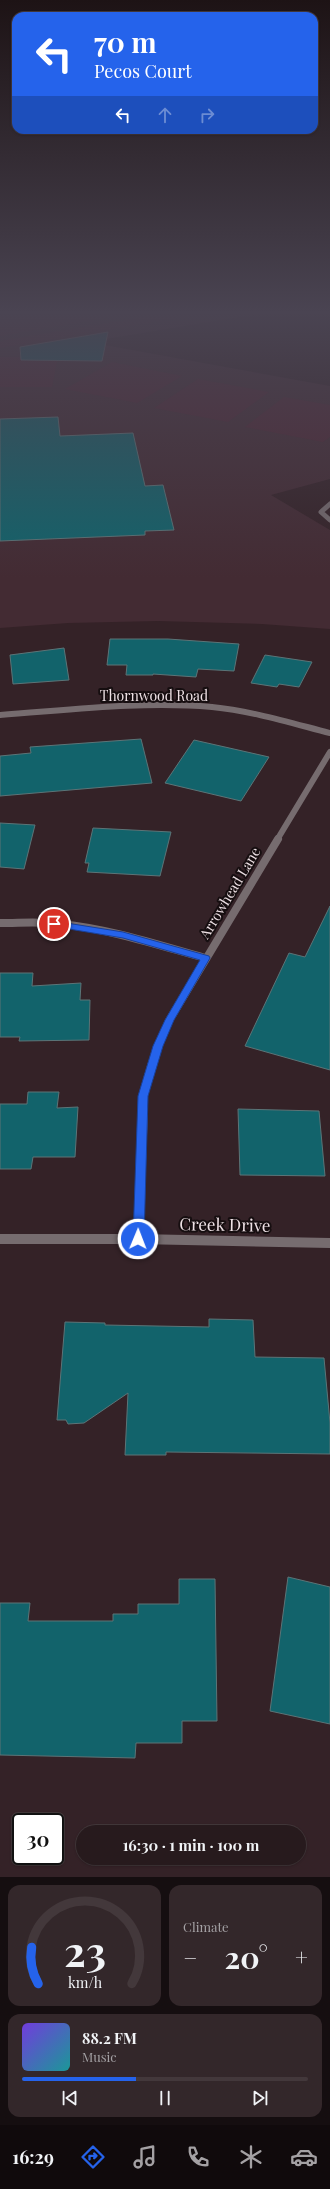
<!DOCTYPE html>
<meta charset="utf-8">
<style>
:root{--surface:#271a1d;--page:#33272a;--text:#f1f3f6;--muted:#a4a1a4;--line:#43383b;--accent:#2563eb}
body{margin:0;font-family:"Playfair Display",serif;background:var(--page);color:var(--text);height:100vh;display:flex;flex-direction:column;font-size:15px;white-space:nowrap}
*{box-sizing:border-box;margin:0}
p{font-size:13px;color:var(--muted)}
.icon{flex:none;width:22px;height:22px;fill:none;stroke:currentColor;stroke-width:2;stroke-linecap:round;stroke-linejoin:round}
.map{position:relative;height:1877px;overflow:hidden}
.drawer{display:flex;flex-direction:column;gap:8px;padding:8px;background:#150e10;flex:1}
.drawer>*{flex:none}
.hud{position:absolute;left:12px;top:12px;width:306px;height:122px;border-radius:12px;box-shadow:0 1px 3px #0004,0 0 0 1px var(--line);background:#2563eb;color:#fff;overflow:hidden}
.speed{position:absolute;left:12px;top:1813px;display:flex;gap:8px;font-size:20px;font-weight:700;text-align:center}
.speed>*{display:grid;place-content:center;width:52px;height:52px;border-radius:50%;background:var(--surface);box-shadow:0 1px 3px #0004,0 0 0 1px var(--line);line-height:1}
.speed .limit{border:2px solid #111;border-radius:6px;background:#fff;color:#111}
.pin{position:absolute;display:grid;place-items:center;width:34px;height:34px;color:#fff;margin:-17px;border:2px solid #fff;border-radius:50%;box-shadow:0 1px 4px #0007}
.me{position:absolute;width:44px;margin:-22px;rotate:1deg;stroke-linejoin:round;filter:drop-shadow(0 0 3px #0008)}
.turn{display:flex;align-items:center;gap:14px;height:84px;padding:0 16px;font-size:18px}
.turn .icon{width:52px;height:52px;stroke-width:2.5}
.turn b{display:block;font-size:28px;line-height:34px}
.lanes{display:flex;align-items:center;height:38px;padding:0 16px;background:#0003;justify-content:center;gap:20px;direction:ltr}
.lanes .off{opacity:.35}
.big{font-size:30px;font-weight:700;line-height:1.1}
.drawer .tile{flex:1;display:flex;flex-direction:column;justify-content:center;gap:6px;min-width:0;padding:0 14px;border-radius:12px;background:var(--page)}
.drawer .dial{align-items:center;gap:0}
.dial svg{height:104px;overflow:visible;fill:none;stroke:var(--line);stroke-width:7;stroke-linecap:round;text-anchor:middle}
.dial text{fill:var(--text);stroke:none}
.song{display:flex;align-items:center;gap:12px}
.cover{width:48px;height:48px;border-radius:6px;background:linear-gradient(135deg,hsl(260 70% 55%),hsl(180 70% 35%))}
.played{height:4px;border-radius:2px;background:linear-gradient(90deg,var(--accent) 40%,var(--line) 40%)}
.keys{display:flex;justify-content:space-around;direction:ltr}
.heat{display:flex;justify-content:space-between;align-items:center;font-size:22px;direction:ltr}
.drawer .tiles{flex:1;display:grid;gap:8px;grid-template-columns:1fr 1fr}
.tile:last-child{grid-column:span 2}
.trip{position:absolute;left:76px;top:1825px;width:230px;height:40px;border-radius:20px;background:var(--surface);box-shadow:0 1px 3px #0004,0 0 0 1px var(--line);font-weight:700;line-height:40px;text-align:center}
.menu{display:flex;height:64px;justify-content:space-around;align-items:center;background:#100a0c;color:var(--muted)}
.menu .icon{width:28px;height:28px}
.menu .active{color:var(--accent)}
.menu b{font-size:18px;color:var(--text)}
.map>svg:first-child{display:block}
</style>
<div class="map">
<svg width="330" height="1877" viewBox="0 0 330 1877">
<rect width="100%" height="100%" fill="#342227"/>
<path fill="#432b33" d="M0 315H251L88 342 330 386V479L271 495 330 530V629L262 624 158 621 68 623 0 628Z"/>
<g fill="#4d2633">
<path d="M0 315H124L0 336Z"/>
<path d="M156 315H194L0 348V341Z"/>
<path d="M0 357H58L52 387H0Z"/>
<path d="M112 362 182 376 137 403 65 389Z"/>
<path d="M198 379 269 392 228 422 154 408Z"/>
<path d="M284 397 330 405V437L323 442 245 427Z"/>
</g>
<g fill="#12636b" stroke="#5c7477">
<path d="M108 332 102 361 21 360 20 347Z"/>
<path d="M58 417 60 436 133 433 145 486 163 485 174 530 145 531V535L0 541V419Z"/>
<path d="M110 639H168L239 644 234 671 198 669 196 677 153 674V675H126L127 665H107Z"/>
<path d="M64 648 69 680 13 684 10 655Z"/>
<path d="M265 655 312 662 299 687 279 684 277 687 251 683Z"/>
<path d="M141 739 152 783 0 796V756L31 753 30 747Z"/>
<path d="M194 740 269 757 241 801 165 783Z"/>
<path d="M0 823 35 825 24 869 0 867Z"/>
<path d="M93 828 171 832 160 876 87 872 89 863H85Z"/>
<path d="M330 906V1070L245 1046 289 953 305 957Z"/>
<path d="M0 973H33L32 986 81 983 80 1000H90L89 1040 19 1041 20 1037H0Z"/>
<path d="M28 1092H59L57 1108 78 1107 75 1157H33L31 1169H0V1104H27Z"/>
<path d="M238 1109 319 1111 325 1176 240 1175Z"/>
<path d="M209 1319 253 1320 255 1357 324 1358 330 1423V1454L166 1452V1455H125L128 1393 84 1423 68 1424 66 1420H57L65 1322 105 1323V1325L209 1327Z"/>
<path d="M288 1577 330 1587V1724L270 1711Z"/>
<path d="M179 1579H215L217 1721H182V1743H136L135 1758 0 1755V1603H30L28 1621H113V1614H138V1604H179Z"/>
</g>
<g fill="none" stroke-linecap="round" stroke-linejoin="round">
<path stroke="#766c6f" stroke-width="5" d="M330 504 321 512 330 520"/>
<g stroke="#766c6f" stroke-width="6">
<path d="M0 715C70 710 141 701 212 707 252 711 291 723 330 733"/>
<path d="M277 840 330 752"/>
</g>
<g stroke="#766c6f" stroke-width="8">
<path d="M0 923C21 923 41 921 61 924 110 929 158 945 205 958"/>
<path d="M142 1111C144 1079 157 1047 170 1019L278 839"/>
</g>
<g stroke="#766c6f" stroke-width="10">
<path d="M0 1239H138L330 1243"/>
<path d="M138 1239 143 1110"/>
</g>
</g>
<linearGradient id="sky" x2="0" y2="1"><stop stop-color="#1d1315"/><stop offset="0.54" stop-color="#4a4452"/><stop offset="1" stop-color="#4a4452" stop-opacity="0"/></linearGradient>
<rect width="330" height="578" fill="url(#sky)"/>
<path fill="#2563eb" stroke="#184099" d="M54 921 123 932 209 956 210 958 174 1020 163 1046 148 1096 144 1239 138 1244 133 1239 138 1096 153 1046 165 1020 200 960 123 938 51 926 50 924Z"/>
<g text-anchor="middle" stroke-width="4" stroke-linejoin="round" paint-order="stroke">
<g font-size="14" fill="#eee1e5" stroke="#160e10">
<text x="154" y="701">Thornwood Road</text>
<text transform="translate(230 893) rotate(-59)" y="5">Arrowhead Lane</text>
</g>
<g font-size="17" fill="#eee1e5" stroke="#160e10">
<text transform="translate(225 1225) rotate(1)" y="6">Creek Drive</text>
</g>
</g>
</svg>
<div class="speed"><div class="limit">30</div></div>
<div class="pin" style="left:54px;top:924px;background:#d93025"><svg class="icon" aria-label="arrive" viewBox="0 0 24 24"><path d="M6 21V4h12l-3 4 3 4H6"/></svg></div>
<svg class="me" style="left:138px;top:1239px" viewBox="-20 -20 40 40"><circle r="17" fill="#2563eb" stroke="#fff" stroke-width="3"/><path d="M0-11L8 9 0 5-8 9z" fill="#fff"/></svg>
<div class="trip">16:30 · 1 min · 100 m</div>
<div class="hud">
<div class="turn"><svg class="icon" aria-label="left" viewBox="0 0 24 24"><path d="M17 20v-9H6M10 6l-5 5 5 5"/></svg><div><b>70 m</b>Pecos Court</div></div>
<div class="lanes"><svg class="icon" aria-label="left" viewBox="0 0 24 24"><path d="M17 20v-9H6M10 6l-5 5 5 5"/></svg><svg class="icon off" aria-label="ahead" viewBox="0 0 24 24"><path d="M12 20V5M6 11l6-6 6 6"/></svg><svg class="icon off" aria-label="right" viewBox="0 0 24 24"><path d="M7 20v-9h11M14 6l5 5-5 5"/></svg></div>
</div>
</div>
<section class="drawer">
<div class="tiles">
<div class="tile dial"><svg viewBox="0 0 100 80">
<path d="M14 69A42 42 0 1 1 86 69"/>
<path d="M14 69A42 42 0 0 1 9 41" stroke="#2563eb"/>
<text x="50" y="56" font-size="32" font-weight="700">23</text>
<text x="50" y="72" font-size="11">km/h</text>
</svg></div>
<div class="tile"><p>Climate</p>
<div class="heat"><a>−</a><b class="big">20°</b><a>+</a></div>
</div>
<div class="tile">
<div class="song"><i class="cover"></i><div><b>88.2 FM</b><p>Music</p></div></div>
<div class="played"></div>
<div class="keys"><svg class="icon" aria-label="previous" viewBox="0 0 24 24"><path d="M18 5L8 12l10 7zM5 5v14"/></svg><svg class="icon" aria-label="pause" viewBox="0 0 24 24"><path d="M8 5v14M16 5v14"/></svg><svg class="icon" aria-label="next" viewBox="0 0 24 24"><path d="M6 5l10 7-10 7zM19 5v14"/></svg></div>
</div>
</div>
</section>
<nav class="menu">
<b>16:29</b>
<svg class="icon active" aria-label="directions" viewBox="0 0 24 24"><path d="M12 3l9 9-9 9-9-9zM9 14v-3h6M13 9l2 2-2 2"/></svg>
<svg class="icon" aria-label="music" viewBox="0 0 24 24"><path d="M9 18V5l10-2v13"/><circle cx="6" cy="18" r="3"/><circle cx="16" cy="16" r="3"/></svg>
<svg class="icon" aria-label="phone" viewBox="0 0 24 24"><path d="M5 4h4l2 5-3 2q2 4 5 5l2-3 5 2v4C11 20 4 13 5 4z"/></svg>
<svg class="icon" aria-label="climate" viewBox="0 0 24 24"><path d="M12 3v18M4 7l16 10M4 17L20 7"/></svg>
<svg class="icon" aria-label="car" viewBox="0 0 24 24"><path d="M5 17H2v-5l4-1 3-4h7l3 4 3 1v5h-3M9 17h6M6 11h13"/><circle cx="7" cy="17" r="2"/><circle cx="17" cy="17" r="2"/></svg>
</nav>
